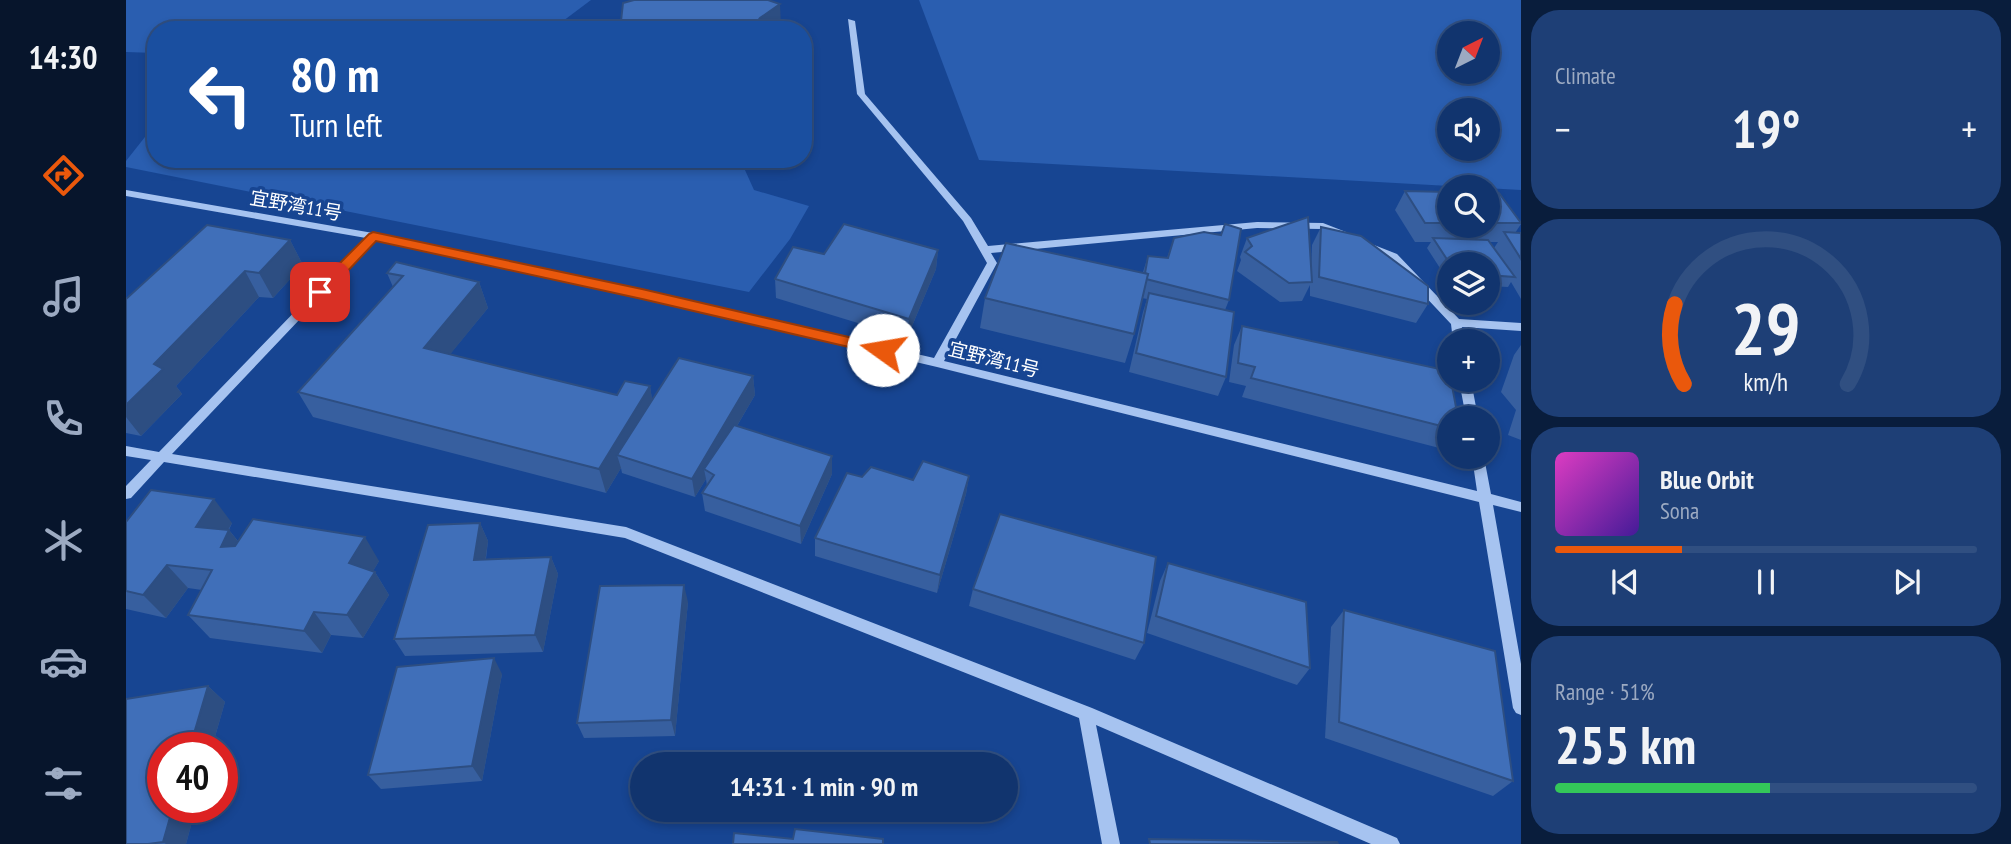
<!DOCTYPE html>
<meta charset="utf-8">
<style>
:root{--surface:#11346e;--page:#1e3f76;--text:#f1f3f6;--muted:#9caac2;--line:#304f81;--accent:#ea580c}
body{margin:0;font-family:"PT Sans Narrow","Noto Sans JP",sans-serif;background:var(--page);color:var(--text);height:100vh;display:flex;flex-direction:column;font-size:26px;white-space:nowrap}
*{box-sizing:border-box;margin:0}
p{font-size:23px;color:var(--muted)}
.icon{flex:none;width:38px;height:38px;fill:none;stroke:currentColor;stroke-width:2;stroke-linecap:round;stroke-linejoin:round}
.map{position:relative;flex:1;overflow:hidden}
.details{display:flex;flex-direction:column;gap:10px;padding:10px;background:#091d3c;width:490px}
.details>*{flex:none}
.guide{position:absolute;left:21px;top:21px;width:665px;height:147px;border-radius:28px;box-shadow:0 4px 10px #0003,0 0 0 2px var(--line);background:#1a4fa0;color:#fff;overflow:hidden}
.needle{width:46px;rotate:42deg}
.controls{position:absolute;left:1311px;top:21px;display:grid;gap:14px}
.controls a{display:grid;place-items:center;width:63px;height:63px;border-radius:50%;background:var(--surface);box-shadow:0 4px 10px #0003,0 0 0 2px var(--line);font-size:35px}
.speed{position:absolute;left:21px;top:732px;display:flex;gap:14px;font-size:35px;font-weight:700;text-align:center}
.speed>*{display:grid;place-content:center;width:91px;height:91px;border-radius:50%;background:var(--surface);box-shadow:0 4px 10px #0003,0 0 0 2px var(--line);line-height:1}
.speed .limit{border:10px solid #d22;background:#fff;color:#111}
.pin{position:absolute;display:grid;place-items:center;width:60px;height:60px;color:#fff;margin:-30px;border-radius:14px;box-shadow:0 4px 10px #0006}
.me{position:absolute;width:77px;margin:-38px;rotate:283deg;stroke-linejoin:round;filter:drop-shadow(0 0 5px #0008)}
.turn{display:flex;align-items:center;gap:24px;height:147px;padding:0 28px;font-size:32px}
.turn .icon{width:91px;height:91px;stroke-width:2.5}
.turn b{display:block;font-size:49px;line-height:60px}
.big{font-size:52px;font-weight:700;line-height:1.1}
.details .card{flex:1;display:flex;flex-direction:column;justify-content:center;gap:10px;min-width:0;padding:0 24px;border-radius:28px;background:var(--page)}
.details .dial{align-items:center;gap:0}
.dial svg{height:182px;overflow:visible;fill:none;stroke:var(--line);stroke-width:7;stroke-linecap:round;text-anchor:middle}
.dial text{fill:var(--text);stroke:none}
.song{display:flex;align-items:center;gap:21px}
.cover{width:84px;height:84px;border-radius:10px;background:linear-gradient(135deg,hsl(310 70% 55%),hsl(260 70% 35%))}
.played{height:7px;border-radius:4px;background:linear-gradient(90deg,var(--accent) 30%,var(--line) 30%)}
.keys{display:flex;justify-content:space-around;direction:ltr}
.heat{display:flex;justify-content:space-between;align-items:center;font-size:38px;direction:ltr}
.charge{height:10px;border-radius:5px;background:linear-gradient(90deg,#34c759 51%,var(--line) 0)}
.trip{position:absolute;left:504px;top:752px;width:388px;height:70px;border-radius:35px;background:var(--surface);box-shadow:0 4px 10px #0003,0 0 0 2px var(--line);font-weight:700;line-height:70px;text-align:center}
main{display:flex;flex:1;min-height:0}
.menu{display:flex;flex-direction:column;width:126px;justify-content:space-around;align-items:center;background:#07152c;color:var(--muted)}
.menu .icon{width:49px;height:49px}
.menu .active{color:var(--accent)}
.menu b{font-size:32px;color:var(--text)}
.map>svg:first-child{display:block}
</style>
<main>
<nav class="menu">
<b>14:30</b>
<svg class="icon active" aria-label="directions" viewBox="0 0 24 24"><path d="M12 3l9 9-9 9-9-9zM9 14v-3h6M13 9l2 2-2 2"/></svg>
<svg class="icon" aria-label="music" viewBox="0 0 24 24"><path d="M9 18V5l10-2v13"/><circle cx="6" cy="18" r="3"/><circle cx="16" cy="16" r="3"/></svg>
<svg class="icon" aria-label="phone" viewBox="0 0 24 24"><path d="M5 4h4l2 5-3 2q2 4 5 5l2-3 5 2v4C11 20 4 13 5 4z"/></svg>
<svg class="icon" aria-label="climate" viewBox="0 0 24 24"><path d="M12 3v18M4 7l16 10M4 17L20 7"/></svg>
<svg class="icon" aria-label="car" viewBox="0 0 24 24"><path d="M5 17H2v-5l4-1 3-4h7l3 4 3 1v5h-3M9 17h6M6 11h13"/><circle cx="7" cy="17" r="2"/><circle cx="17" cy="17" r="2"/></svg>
<svg class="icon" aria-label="filters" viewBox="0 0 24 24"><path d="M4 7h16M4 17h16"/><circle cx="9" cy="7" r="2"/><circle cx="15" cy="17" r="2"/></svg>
</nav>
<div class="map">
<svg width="1395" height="844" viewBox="0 0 1395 844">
<rect width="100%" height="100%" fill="#174592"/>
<g fill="#2a5eb0" fill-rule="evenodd">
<path d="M0 0H465L425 30H30V53L0 52Z"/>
<path d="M793 0H1395V190L853 160ZM1323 33H1362V72H1323ZM1323 110H1362V149H1323Z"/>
<path d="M30 123V159H614L628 190 683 206 664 239 623 292 0 167V161Z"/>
</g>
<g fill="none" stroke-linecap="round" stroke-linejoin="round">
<g fill="#a6c3f0" fill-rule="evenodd">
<path d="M722 19 729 21 739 94 845 218 862 246 1131 222 1197 223 1220 232 1221 234 1216 237 1196 229 1131 228 865 253 871 263 818 361 1351 491 1346 457H1358L1365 494 1395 502V512L1367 505 1395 664V715L1390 713 1387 708 1353 502 811 367 516 298 249 240 46 454 500 527 966 708 1271 838 1274 844H1245L970 725 994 844H976L953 718 499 538 38 462 5 498 0 499V486L25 460 0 456V446L33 452 240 238 0 196V190L247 233 516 290 808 358 861 263 837 221 731 94Z"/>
<path d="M1243 243 1271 254 1333 319 1395 323V331L1336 327 1339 341H1327L1325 324 1263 258 1239 248V244Z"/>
<path d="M1333 380H1345L1352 418H1340Z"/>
</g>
</g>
<g fill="#375f9f" fill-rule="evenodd">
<path d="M1279 191 1323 192V226H1362V193L1395 222V224L1389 233H1395V299L1385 282 1382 287 1362 286V264H1323V282L1301 248 1305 242H1289L1269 210ZM1363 242H1372L1368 248Z"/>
<path d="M1195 227 1302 304 1290 323 1184 296V285L1176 301 1154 302 1111 271 1115 260 1114 257 1121 238 1185 270 1186 245Z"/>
<path d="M1048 238 1103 300 1099 310 1100 377 1092 396 1003 372 1017 312 1021 299 1016 298 1008 334 999 363 854 328 859 298 1017 272 1022 256 1041 258Z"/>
<path d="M164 240 177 265 147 298 133 297 50 386 56 394 15 436 0 433V299Z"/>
<path d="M812 250 810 269 781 338 650 298 649 279 698 254Z"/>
<path d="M261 273 353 282 362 308 324 354 491 395 524 386 526 400 627 376 629 395 611 426 706 474 675 544 579 511 576 493 581 486 580 479 569 497 496 473 495 468 480 493 187 417 172 392 267 287Z"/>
<path d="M1116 326 1323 418V447L1321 450 1116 397 1120 386 1103 382 1108 345Z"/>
<path d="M1395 345V440L1382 435 1390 410 1375 392 1388 355Z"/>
<path d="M843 476 840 494 811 593 689 556V538L736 477 787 480Z"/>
<path d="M0 522 106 523 103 530 112 541 253 561 247 571 249 572 263 595 237 638 205 635 196 653 84 638 62 615 76 590 62 588 40 618 0 609Z"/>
<path d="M354 523 362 541 360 559 425 557 432 574 417 652 279 656 268 639Z"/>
<path d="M1042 563 1184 668 1171 685 1021 633 1034 581Z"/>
<path d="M847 589 1018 643 1009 660 843 606Z"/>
<path d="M562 602 549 736 458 738 451 723Z"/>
<path d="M1218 610 1387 781 1367 796 1199 738 1205 627Z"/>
<path d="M376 674 356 781 255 789 242 775Z"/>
<path d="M82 686 99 702 86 747H37V807H70L60 844H0V699Z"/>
</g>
<g fill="#2d4e82">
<path d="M654 4 655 27 651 30H625L634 18Z"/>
<path d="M164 240 177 265 147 298 133 273Z"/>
<path d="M812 250 810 269 781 338 783 319Z"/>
<path d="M119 271 133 297 50 386 56 394 15 436 0 417V405L28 364Z"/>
<path d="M353 282 362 308 309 373 298 348Z"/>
<path d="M627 376 629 395 584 472 578 469 580 479 569 497 566 479Z"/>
<path d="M524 386 528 411 491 455 495 468 480 493 473 469Z"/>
<path d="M706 456V474L675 544 674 526Z"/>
<path d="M843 476 840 494 811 593 814 575Z"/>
<path d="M88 499 106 523 90 551 70 527Z"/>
<path d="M354 523 362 541 357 577 348 560Z"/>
<path d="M103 530 122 554 95 547Z"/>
<path d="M239 537 253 561 238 587 223 563Z"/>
<path d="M425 557 432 574 417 652 409 635Z"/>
<path d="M41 565 62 588 40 618 17 595Z"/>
<path d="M249 572 263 595 237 638 221 615Z"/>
<path d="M558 585 562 602 549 736 545 720Z"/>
<path d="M188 612 205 635 196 653 178 631Z"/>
<path d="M368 658 376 674 356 781 346 766Z"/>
<path d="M82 686 99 702 86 747H64Z"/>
<path d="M47 807H70L60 844H40L37 842Z"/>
</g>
<g fill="#406fb9" stroke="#2d4e82" stroke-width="2">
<path d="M508 0H642L654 4 634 18 625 30H494L497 3Z"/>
<path d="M1279 191 1323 192V223H1299Z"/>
<path d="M1362 193H1373L1395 223H1362Z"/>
<path d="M1182 217 1186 282 1163 283 1119 252 1126 246 1121 238Z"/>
<path d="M718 224 812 250 783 319 649 279 667 247 698 254Z"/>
<path d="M1099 224 1115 229 1103 300 1020 279 1022 274 1019 273 1022 256 1042 258 1048 238 1078 232 1095 235Z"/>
<path d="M81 225 164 240 133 273 119 271 28 364 37 369 0 405V299Z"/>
<path d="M1195 227 1235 236 1302 286V304L1193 277Z"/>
<path d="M1378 232 1395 233V259Z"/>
<path d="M1307 238 1362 240 1389 277 1362 275V264H1324Z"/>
<path d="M880 243 1022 274 1008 334 859 298Z"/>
<path d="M270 262 353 282 298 348 491 395 499 381 524 386 473 469 172 392 277 276 261 273Z"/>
<path d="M1023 293 1108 312 1100 377 1010 353Z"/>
<path d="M1116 326 1323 371V380H1325L1332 418H1323V428L1125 378 1129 367 1112 363Z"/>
<path d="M553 358 627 376 566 479 491 455Z"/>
<path d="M608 425 706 456 674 526 576 493 588 475 578 469Z"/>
<path d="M797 461 843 476 814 575 689 538 721 473 736 477 745 467 787 480Z"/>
<path d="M25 490 88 499 70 527 103 530 95 547 109 546 127 519 239 537 223 563 249 572 221 615 188 612 178 631 62 615 86 570 41 565 17 595 0 591V522Z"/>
<path d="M874 514 1030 557 1018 643 847 589Z"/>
<path d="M354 523 348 560 425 557 409 635 268 639 302 525Z"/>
<path d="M1042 563 1180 602 1184 668 1030 616Z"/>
<path d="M558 585 545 720 451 723 474 586Z"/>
<path d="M1218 610 1369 651 1387 781 1213 722Z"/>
<path d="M368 658 346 766 242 775 271 667Z"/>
<path d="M82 686 64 747H37V807H47L37 842 22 844H0V699Z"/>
<path d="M669 829 757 839V844H607L608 833 667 839Z"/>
<path d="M1023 839 1211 842 1212 844H1024Z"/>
</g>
<path fill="#ea580c" stroke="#983908" stroke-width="2" d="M247 232 516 289 757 345 765 350 757 355 516 299 250 241 199 295H189V288L243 234Z"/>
<g text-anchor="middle" stroke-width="7" stroke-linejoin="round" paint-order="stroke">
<g font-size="19" fill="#fff" stroke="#174592">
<text transform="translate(170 205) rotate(10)" y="7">宜野湾11号</text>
<text transform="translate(868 359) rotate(14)" y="7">宜野湾11号</text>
</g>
</g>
</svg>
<div class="controls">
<a><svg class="needle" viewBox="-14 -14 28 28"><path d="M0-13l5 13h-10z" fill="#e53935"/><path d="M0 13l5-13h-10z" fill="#9caac2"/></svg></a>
<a><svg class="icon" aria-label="sound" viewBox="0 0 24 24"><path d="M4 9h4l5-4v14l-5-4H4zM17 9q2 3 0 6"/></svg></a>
<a><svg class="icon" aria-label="search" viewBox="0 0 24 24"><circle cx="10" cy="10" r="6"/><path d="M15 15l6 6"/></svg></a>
<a><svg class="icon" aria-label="layers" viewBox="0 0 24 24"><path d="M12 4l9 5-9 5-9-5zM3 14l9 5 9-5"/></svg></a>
<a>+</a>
<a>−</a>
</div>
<div class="speed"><div class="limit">40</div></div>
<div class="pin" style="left:194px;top:292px;background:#d93025"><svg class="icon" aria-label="arrive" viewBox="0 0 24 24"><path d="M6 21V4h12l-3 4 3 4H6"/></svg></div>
<svg class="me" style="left:757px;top:350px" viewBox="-20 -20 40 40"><circle r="19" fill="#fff"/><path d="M0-13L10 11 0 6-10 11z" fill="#ea580c"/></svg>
<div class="trip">14:31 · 1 min · 90 m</div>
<div class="guide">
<div class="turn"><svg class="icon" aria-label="left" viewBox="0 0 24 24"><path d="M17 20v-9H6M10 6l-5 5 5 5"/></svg><div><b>80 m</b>Turn left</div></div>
</div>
</div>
<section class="details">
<div class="card"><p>Climate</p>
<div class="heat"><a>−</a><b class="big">19°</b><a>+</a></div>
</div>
<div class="card dial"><svg viewBox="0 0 100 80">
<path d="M14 69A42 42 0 1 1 86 69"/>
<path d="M14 69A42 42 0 0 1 10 34" stroke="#ea580c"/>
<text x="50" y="56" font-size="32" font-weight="700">29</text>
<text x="50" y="72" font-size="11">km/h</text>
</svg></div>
<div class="card">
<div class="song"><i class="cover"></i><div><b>Blue Orbit</b><p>Sona</p></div></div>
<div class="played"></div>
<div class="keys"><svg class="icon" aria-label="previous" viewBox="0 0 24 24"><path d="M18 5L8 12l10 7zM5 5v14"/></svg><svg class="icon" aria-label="pause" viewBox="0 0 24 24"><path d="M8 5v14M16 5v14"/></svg><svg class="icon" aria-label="next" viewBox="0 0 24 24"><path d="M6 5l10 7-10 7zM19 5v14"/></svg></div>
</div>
<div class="card"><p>Range · 51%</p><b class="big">255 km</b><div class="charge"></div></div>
</section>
</main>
